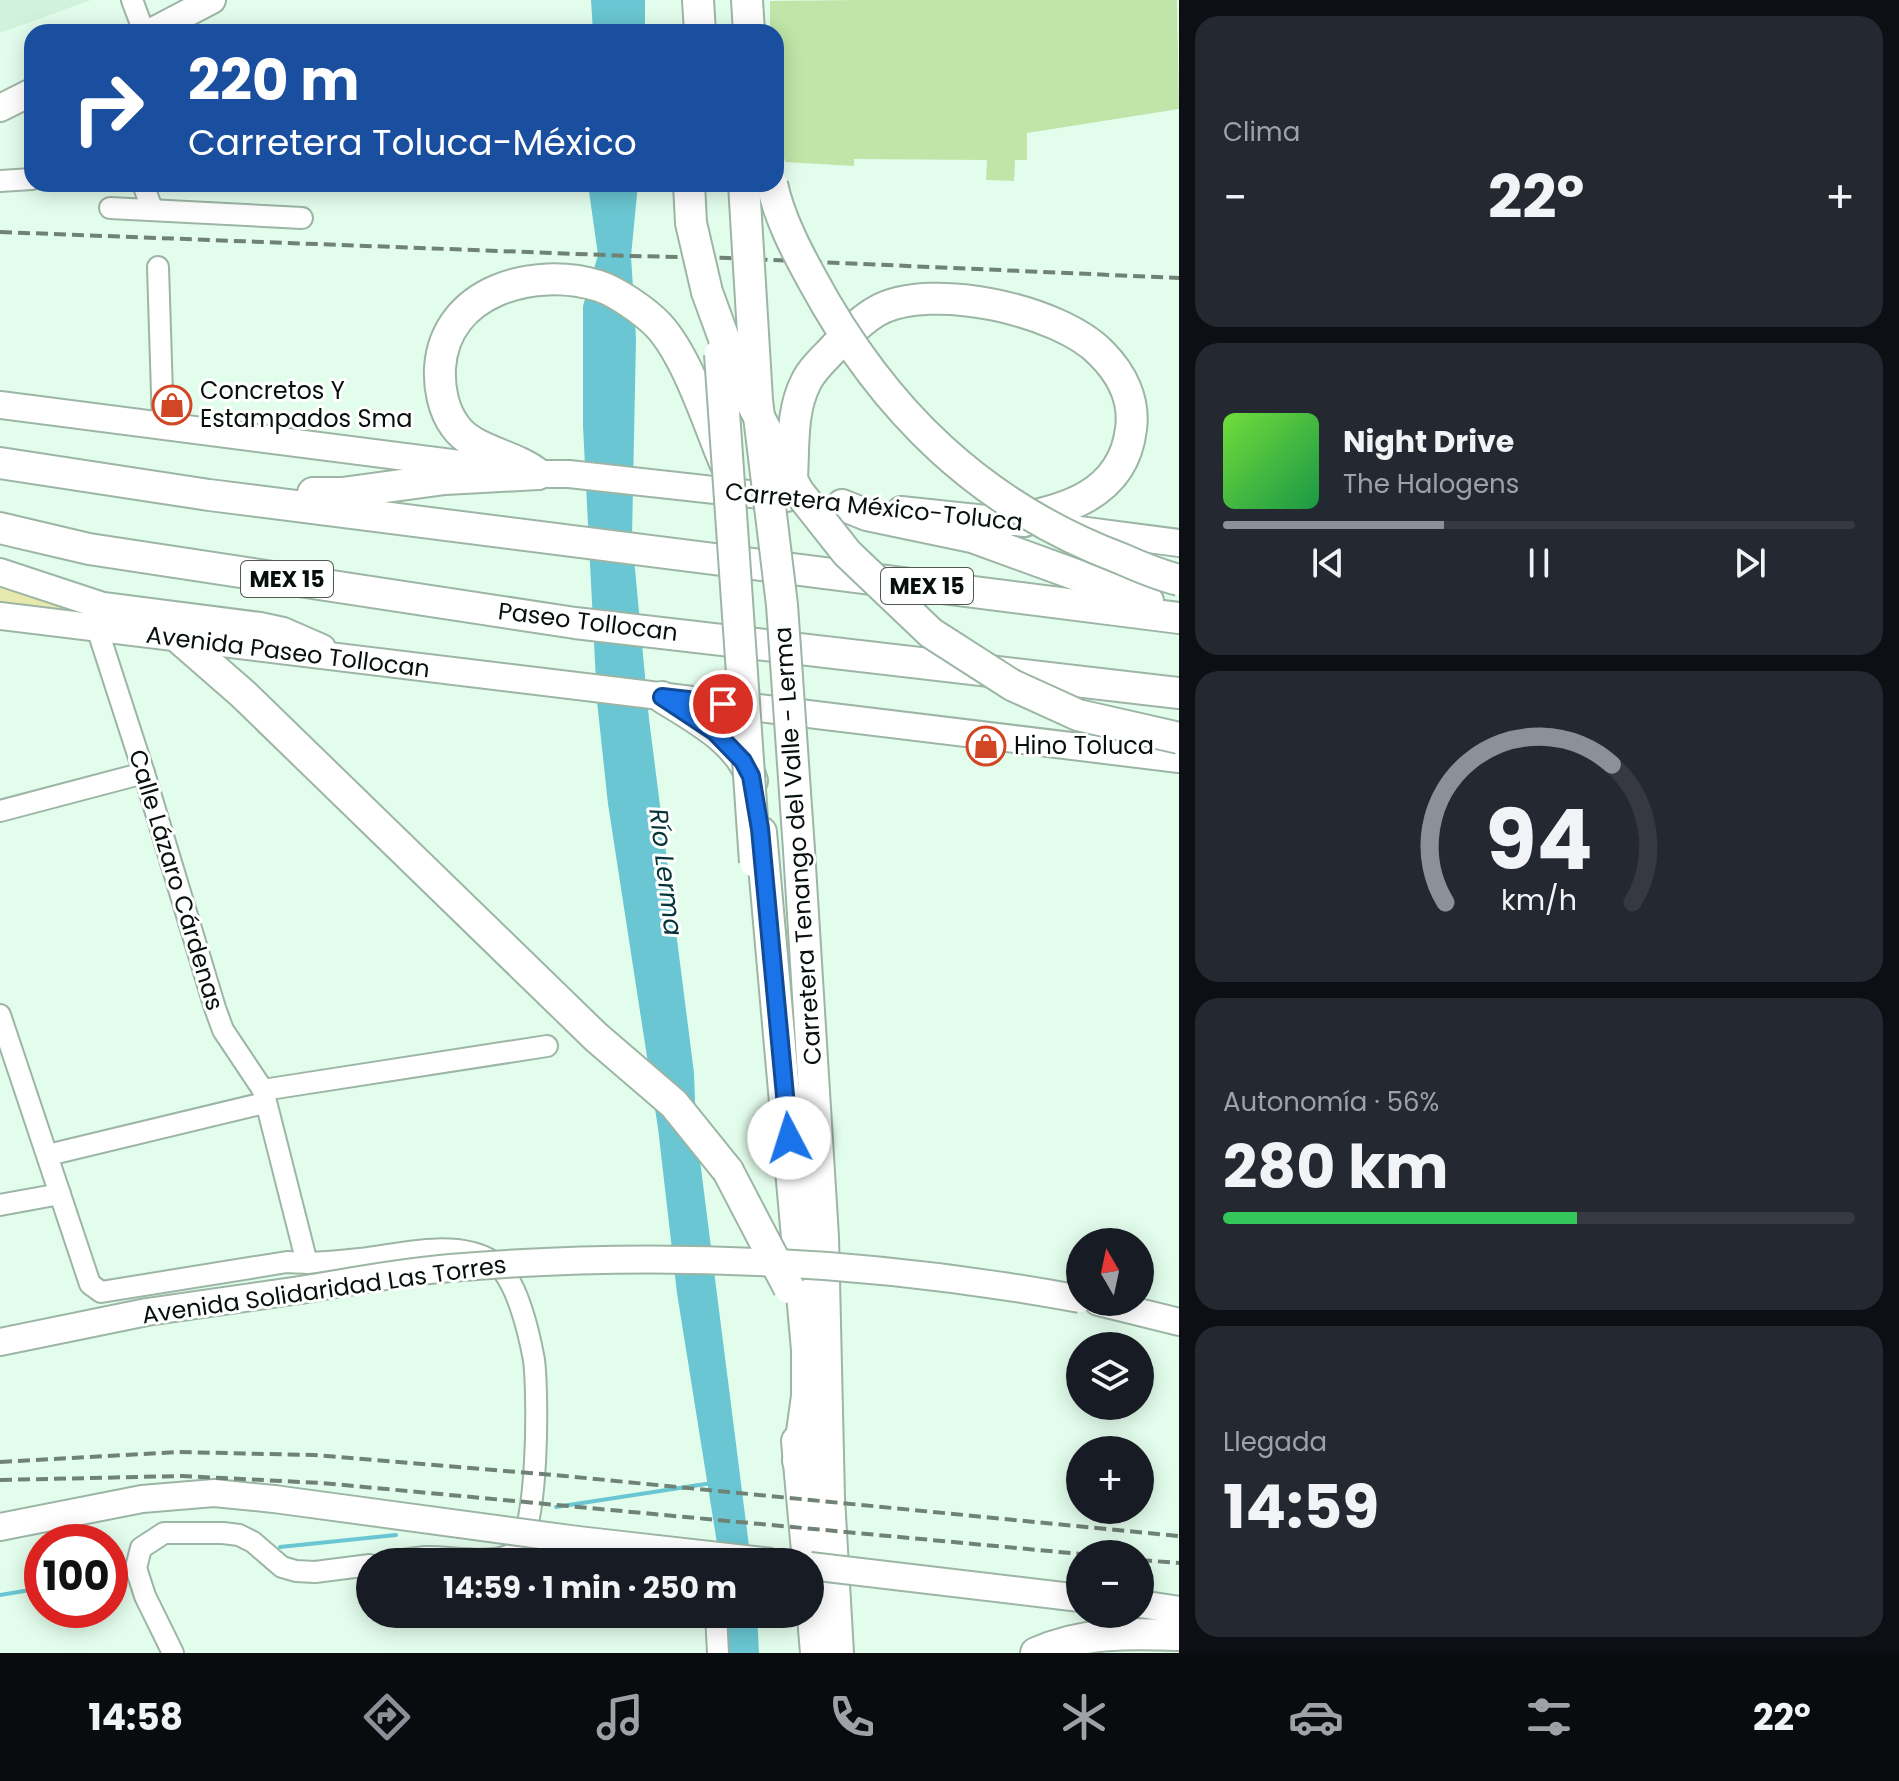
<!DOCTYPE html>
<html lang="es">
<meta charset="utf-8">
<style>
:root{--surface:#171b24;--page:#242831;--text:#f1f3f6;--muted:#9ea1a6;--line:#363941;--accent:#8c9099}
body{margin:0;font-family:Poppins,sans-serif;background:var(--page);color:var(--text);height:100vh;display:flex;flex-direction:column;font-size:30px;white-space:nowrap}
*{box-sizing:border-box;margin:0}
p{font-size:26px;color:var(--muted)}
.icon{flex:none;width:44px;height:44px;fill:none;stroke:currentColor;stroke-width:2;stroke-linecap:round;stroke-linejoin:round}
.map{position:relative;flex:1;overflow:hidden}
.details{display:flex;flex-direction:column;gap:16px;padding:16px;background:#0d0f14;width:720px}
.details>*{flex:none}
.top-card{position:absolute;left:24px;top:24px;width:760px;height:168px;border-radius:24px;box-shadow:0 4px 20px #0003;background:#1a4fa0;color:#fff;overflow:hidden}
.needle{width:52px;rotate:351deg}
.buttons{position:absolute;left:1066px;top:1228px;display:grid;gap:16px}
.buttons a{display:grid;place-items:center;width:88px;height:88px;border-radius:50%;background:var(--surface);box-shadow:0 4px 20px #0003;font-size:40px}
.speed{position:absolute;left:24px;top:1524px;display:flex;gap:16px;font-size:40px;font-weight:700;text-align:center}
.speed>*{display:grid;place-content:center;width:104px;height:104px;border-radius:50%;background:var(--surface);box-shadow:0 4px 20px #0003;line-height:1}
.speed .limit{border:12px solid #d22;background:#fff;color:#111}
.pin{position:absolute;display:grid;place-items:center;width:68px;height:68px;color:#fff;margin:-34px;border:4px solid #fff;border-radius:50%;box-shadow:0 2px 8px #0007}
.me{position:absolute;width:88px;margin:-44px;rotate:355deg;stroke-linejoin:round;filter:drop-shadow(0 0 6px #0008)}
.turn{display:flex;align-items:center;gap:28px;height:168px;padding:0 32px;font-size:36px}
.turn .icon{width:104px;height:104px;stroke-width:2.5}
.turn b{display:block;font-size:56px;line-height:68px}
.big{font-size:60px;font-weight:700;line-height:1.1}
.details .widget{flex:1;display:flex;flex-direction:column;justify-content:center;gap:12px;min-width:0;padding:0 28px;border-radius:24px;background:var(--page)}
.details .dial{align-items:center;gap:0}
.dial svg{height:208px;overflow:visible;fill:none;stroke:var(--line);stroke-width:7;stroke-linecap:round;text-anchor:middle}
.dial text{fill:var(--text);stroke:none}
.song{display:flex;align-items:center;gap:24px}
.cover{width:96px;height:96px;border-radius:12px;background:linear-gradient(135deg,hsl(100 70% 55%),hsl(140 70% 35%))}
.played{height:8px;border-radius:4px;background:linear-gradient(90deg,var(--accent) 35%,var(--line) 35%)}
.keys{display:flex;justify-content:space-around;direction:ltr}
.heat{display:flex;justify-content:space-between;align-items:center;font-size:44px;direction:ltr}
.charge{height:12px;border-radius:6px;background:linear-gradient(90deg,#34c759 56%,var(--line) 0)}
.trip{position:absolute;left:356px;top:1548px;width:468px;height:80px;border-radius:40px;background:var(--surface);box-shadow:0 4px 20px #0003;font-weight:700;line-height:80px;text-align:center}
.tab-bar{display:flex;height:128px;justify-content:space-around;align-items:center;background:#090b0e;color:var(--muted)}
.tab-bar .icon{width:56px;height:56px}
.tab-bar .on{color:var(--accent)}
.tab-bar b{font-size:36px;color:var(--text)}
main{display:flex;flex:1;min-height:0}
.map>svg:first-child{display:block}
</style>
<main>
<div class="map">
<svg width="1179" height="1653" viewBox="0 0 1179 1653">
<rect width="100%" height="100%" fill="#e3fdec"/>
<path fill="#d1f2dd" d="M0 0H91L0 33Z"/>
<path fill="#e8e9ac" d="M0 582 53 599 93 617 0 607Z"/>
<g fill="#69c6d2">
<path d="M591 0H645V32H593Z"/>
<path d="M588 184H638L631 256 636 338 632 537 649 719 694 1073 696 1129 751 1562H720L677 1293 658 1128 608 804 597 701 583 426V306L598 255Z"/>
<path d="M724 1614H757L759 1653H726Z"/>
</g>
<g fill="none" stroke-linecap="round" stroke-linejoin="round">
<g stroke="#69c6d2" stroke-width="4">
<path d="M556 1507 712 1483"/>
<path d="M280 1547 396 1535"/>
<path d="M110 1577 128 1575"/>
<path d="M0 1595 42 1588"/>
</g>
</g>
<path fill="#c1e5a8" d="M858 0H1177L1179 109 1027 133V160H1015L1014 181 986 180 987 160 854 159V166L785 162 776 120V32H770V1Z"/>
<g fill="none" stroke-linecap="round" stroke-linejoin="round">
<g stroke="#9cb5a5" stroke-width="24">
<g id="minor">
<path d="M132 0 144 32"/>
<path d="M0 181 32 179"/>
<path d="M143 184 152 209"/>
<path d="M110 208 302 218"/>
<path d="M158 267 163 425"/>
<path d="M97 628 144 773 215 1008 223 1030 263 1090 307 1263"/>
<path d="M0 811 144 773"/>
<path d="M0 1015 90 1284 101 1292 287 1262C311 1264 335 1262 360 1259 400 1255 454 1238 492 1261 516 1275 529 1333 534 1360 538 1391 539 1531 516 1551 497 1567 450 1556 426 1557 414 1558 402 1560 390 1562"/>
<path d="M263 1090 547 1046"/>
<path d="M48 1155 264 1103"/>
<path d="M0 1205 60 1194"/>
<path d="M716 1614 718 1653"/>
<path d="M173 1653 145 1596 136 1568 141 1548 164 1533H223L239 1535 253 1542 282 1567 296 1571 315 1572 370 1565"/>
</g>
</g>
<g stroke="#9cb5a5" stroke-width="30">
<g id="major">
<path d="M151 32 212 0"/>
<path d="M0 108 32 92"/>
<path d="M0 405 538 474H569L787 498"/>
<path d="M901 510 1025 523"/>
<path d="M1064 528 1179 543"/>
<path d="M0 572 103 606 260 626 283 631 322 648"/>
<path d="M0 616 1179 759"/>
<path d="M1098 1302 1179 1322"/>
<path d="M0 1342 147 1312 300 1290"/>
<path d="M0 1527 142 1499 214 1493 274 1499"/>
<path d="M1140 1604 1179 1610"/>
</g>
</g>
<g stroke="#9cb5a5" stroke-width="34">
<g id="highway">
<path d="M698 0 700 32"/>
<path d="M747 0 749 32"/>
<path d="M835 347C848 334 861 320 877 311 931 281 1059 310 1101 353 1122 374 1135 400 1131 429 1123 496 1062 512 1005 521"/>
<path d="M0 463 209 495 1179 618"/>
<path d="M538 474C513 454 472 451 455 426 443 410 439 387 440 368 445 290 535 266 599 286 617 292 646 312 659 326 688 358 708 423 725 463"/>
<path d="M313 493H342L445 479 538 474"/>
<path d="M842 505 867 515 972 537 1148 601"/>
<path d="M0 528 89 549 575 623 1179 693"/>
<path d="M180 639 243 694 596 1037 674 1104 728 1171"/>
<path d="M662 697C695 718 741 741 752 781"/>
<path d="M761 832 807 1350V1396L798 1461"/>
<path d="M799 850 823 1237 829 1498 838 1653"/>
<path d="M797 1441 808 1562"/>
<path d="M810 1581 816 1653"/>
<path d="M1036 1653C1083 1632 1129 1633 1179 1635"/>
</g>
</g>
<use href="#minor" stroke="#fff" stroke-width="20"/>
<use href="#major" stroke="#fff" stroke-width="26"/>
<use href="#highway" stroke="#fff" stroke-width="30"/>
<g stroke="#708176" stroke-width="4" stroke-dasharray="12 6" stroke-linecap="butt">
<path d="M0 232 631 256 728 258 1179 278"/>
<path d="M0 1462 178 1452 314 1455 565 1476 1179 1536"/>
<path d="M0 1480 182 1476 322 1483 1081 1554"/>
<path d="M1140 1560 1179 1563"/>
</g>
<g stroke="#9cb5a5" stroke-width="30" stroke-linecap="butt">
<g id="major-bridge">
<path d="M300 1290C350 1282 400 1272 450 1268 664 1250 870 1260 1080 1299"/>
<path d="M274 1499 578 1540 772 1562"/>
<path d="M810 1566 1080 1598"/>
</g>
</g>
<g stroke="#9cb5a5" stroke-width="34" stroke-linecap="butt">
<g id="highway-bridge">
<path d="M689 184 691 223 707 292 738 377 798 491 847 553 931 633 1012 685 1078 715 1179 738"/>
<path d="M744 184 757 400 782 605 799 850"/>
<path d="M772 184C779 217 796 250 812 279 883 411 981 506 1122 559 1140 567 1159 575 1179 580"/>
<path d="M720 354 755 862"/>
<path d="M792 477C794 446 791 411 806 382 812 369 825 358 835 347"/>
<path d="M728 1171 789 1288"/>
</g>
</g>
<use href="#major-bridge" stroke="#fff" stroke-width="26"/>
<use href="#highway-bridge" stroke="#fff" stroke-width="30"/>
</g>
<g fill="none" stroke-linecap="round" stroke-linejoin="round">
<g stroke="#114b97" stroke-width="20">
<path id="route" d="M723 704 662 697 715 732 743 761 751 776 760 829 789 1138"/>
</g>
<use href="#route" stroke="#1a73e8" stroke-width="14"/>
</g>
<defs>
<g id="shop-ring" transform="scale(2)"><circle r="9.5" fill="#fff" stroke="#d14725" stroke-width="1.5"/><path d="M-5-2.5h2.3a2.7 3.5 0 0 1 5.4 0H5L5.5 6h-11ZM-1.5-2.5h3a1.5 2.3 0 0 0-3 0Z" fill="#d14725"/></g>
</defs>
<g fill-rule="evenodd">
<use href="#shop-ring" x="172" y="405"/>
<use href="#shop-ring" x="986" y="746"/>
</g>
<g text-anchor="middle" stroke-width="6" stroke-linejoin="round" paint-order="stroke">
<g fill="#fff" stroke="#515854" stroke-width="2">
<rect x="241" y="561" width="92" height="36" rx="6"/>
<rect x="881" y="568" width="92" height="36" rx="6"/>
</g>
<g font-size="22" font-weight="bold" fill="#07100b">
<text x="287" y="587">MEX 15</text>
<text x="927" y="594">MEX 15</text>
</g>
<g font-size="24" fill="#07100b" stroke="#fff" text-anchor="start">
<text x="200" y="399">Concretos Y<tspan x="200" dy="28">Estampados Sma</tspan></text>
<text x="1014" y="754">Hino Toluca</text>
</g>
<g font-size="24" fill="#07100b" stroke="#fff">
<text transform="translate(874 507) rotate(6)" y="8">Carretera México-Toluca</text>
<text transform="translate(588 622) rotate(7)" y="8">Paseo Tollocan</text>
<text transform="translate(288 652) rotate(7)" y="8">Avenida Paseo Tollocan</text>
<text transform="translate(798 846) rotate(-94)" y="8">Carretera Tenango del Valle - Lerma</text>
<text transform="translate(176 880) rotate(73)" y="8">Calle Lázaro Cárdenas</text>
<text transform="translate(324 1290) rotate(-8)" y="8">Avenida Solidaridad Las Torres</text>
</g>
<g font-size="26" font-style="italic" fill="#053439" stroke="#fff">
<text transform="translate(666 872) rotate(83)" y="9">Río Lerma</text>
</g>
</g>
</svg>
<div class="buttons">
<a><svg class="needle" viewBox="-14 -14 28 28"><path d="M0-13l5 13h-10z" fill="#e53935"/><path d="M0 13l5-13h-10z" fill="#9ea1a6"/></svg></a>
<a><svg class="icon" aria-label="layers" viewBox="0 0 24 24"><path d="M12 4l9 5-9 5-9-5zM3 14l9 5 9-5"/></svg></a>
<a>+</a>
<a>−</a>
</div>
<div class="speed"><div class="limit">100</div></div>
<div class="pin" style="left:723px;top:704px;background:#d93025"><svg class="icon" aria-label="arrive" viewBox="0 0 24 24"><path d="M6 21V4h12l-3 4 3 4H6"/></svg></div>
<svg class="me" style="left:789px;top:1138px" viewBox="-20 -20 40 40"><circle r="19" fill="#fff"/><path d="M0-13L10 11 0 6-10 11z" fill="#1a73e8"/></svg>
<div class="trip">14:59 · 1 min · 250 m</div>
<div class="top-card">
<div class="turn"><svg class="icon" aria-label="right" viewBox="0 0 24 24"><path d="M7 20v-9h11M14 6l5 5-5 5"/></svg><div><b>220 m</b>Carretera Toluca-México</div></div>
</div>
</div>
<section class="details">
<div class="widget"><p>Clima</p>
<div class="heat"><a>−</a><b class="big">22°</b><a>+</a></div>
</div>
<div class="widget">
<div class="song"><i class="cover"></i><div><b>Night Drive</b><p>The Halogens</p></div></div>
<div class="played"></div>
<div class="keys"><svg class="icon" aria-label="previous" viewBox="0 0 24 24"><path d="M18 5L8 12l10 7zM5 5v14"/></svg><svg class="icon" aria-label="pause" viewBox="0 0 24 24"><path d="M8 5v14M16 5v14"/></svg><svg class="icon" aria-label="next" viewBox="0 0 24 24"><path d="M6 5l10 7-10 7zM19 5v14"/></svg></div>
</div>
<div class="widget dial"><svg viewBox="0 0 100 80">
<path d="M14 69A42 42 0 1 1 86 69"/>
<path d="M14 69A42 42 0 0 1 78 16" stroke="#8c9099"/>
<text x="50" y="56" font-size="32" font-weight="700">94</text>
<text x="50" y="72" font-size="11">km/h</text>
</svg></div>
<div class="widget"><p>Autonomía · 56%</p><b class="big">280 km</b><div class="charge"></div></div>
<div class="widget"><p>Llegada</p><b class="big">14:59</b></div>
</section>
</main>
<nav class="tab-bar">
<b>14:58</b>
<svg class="icon on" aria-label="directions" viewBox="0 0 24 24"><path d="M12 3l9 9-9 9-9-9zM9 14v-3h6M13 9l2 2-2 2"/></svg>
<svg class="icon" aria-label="music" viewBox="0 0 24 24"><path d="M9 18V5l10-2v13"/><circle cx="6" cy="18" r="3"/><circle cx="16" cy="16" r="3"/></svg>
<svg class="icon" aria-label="phone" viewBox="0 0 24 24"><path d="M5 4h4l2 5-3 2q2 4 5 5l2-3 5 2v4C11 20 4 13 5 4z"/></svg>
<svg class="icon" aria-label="climate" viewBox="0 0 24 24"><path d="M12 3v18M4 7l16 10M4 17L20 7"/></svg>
<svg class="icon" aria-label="car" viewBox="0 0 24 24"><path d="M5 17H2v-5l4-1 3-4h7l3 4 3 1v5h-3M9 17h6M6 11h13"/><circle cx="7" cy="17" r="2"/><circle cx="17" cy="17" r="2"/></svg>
<svg class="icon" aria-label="filters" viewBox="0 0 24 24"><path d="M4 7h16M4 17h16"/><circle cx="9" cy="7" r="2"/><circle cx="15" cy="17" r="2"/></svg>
<b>22°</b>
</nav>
